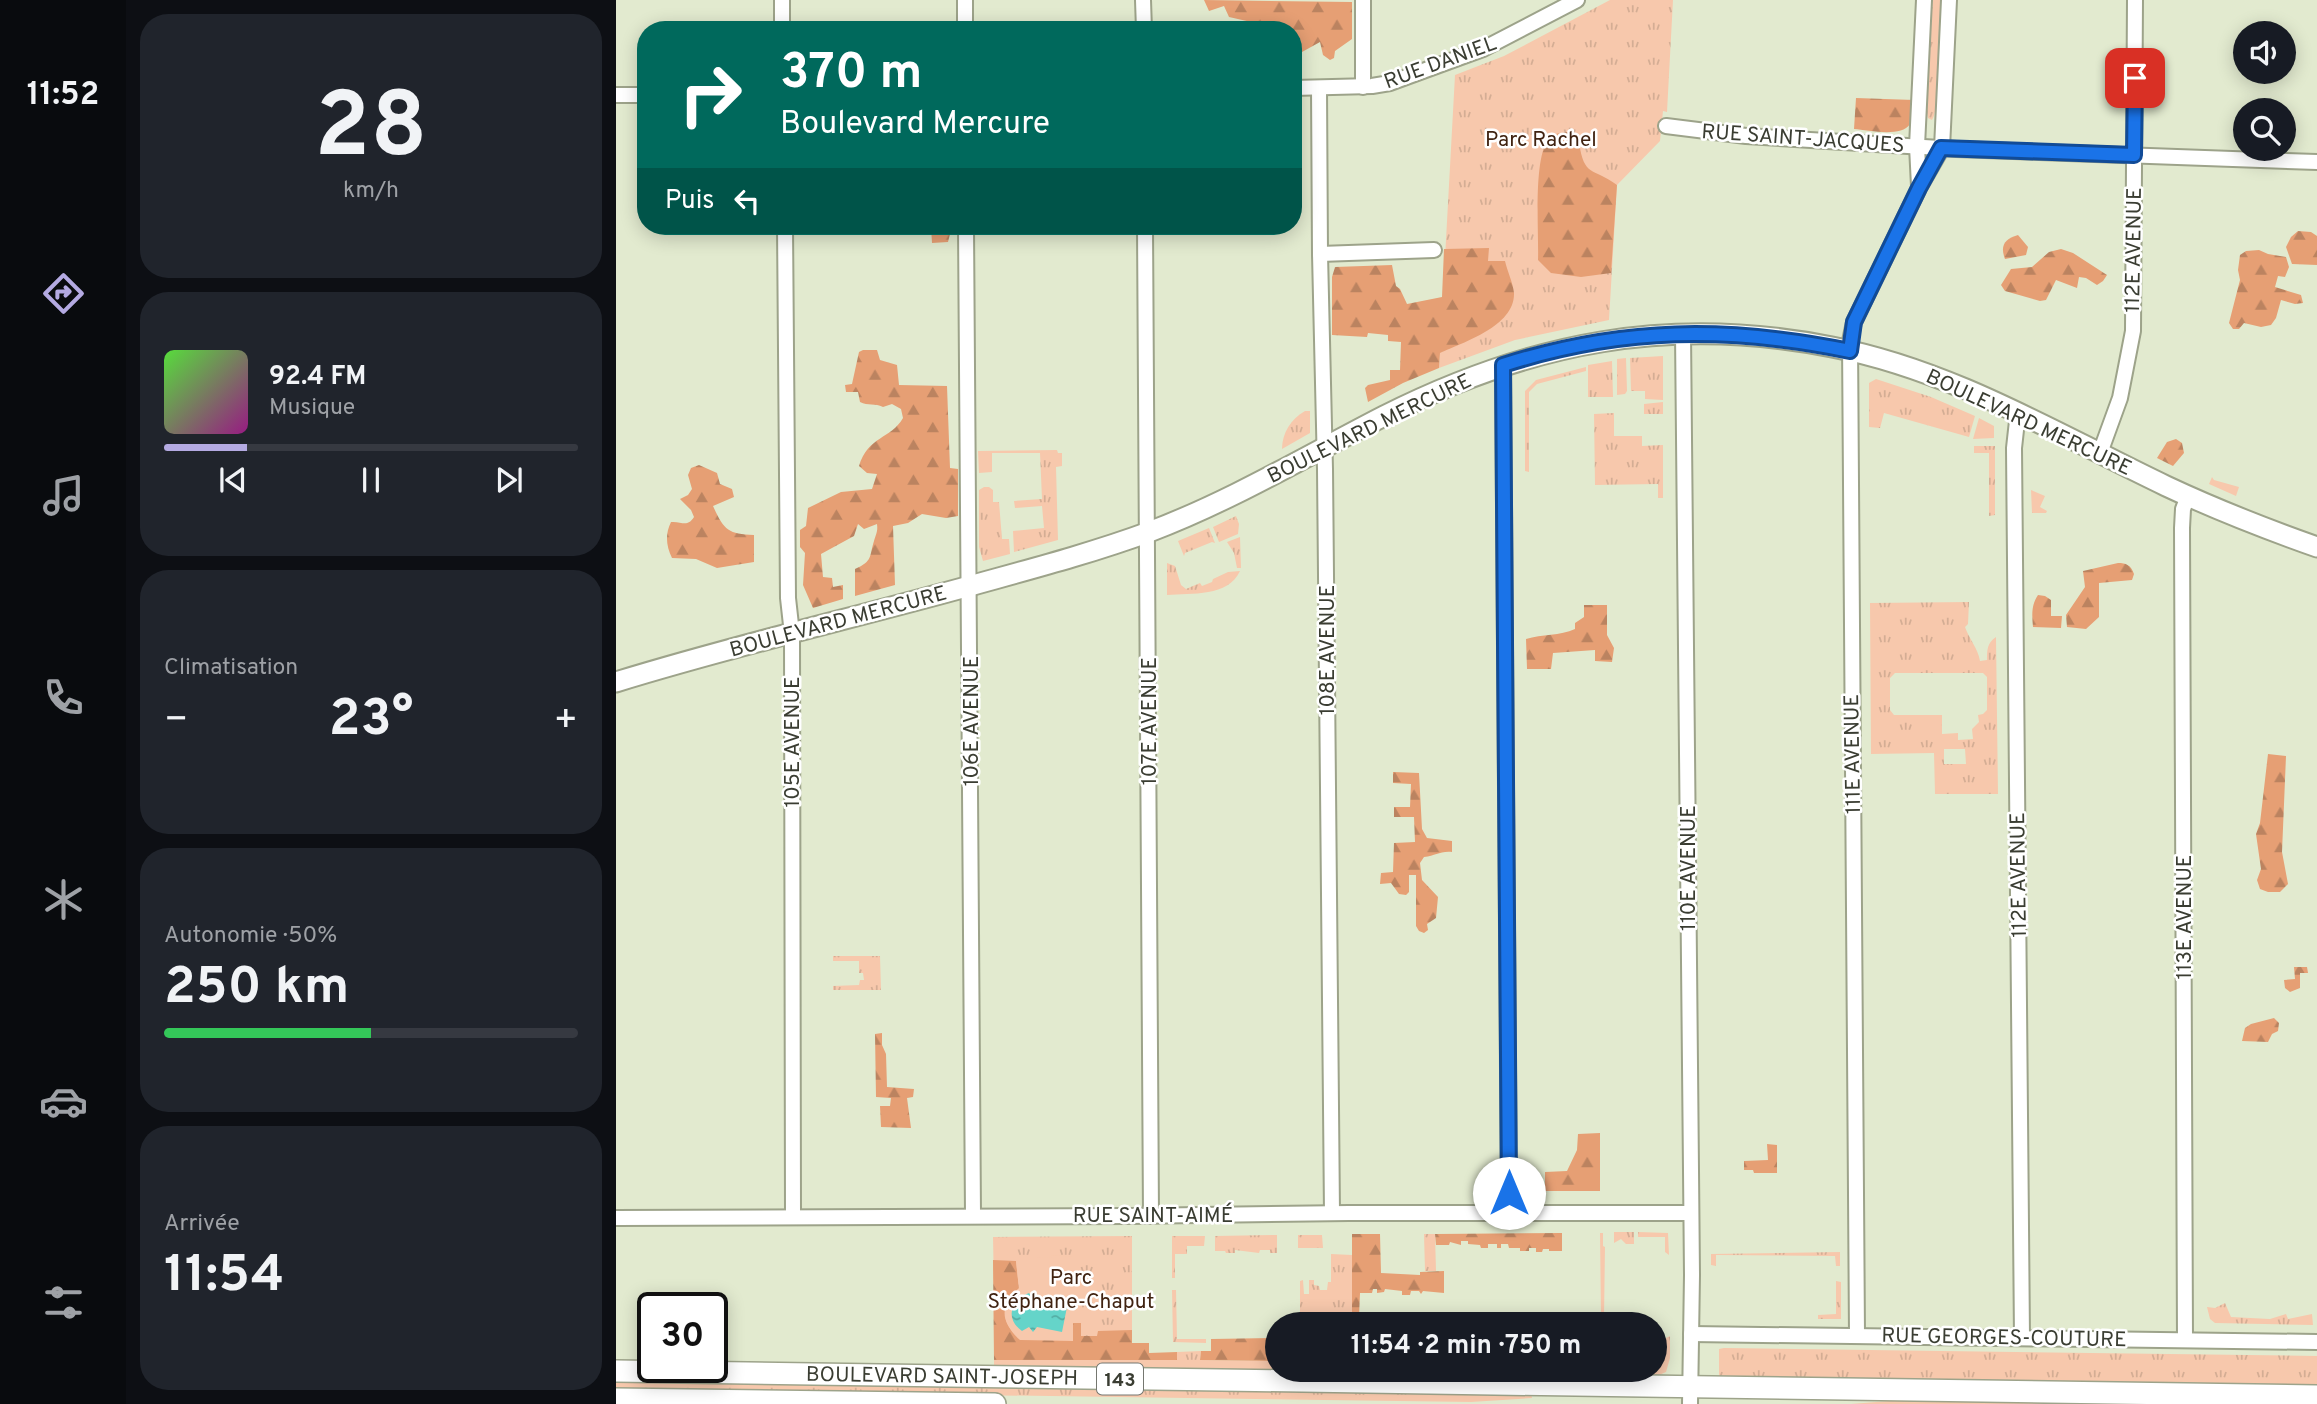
<!DOCTYPE html>
<html lang="fr">
<meta charset="utf-8">
<style>
:root{--surface:#171b24;--page:#20242c;--text:#f1f3f6;--muted:#9ea1a6;--line:#363941;--accent:#b4aae2}
body{margin:0;font-family:Overpass,sans-serif;background:var(--page);color:var(--text);height:100vh;display:flex;flex-direction:column;font-size:26px;white-space:nowrap}
*{box-sizing:border-box;margin:0}
p{font-size:23px;color:var(--muted)}
.icon{flex:none;width:38px;height:38px;fill:none;stroke:currentColor;stroke-width:2;stroke-linecap:round;stroke-linejoin:round}
.map{position:relative;flex:1;overflow:hidden}
.sheet{display:flex;flex-direction:column;gap:14px;padding:14px;background:#0d0f14;width:490px}
.sheet>*{flex:none}
.hud{position:absolute;left:21px;top:21px;width:665px;height:214px;border-radius:28px;box-shadow:0 4px 18px #0003;background:#00695c;color:#fff;overflow:hidden}
.tools{position:absolute;left:1617px;top:21px;display:grid;gap:14px}
.tools a{display:grid;place-items:center;width:63px;height:63px;border-radius:50%;background:var(--surface);box-shadow:0 4px 18px #0003;font-size:35px}
.speed{position:absolute;left:21px;top:1292px;display:flex;gap:14px;font-size:35px;font-weight:700;text-align:center}
.speed>*{display:grid;place-content:center;width:91px;height:91px;border-radius:50%;background:var(--surface);box-shadow:0 4px 18px #0003;line-height:1}
.speed .limit{border:4px solid #111;border-radius:10px;background:#fff;color:#111}
.pin{position:absolute;display:grid;place-items:center;width:60px;height:60px;color:#fff;margin:-30px;border-radius:14px;box-shadow:0 4px 10px #0006}
.me{position:absolute;width:77px;margin:-38px;rotate:0deg;stroke-linejoin:round;filter:drop-shadow(0 0 5px #0008)}
.turn{display:flex;align-items:center;gap:24px;height:147px;padding:0 28px;font-size:32px}
.turn .icon{width:91px;height:91px;stroke-width:2.5}
.turn b{display:block;font-size:49px;line-height:60px}
.then{display:flex;align-items:center;height:66px;padding:0 28px;background:#0003;gap:14px;font-size:26px}
.big{font-size:52px;font-weight:700;line-height:1.1}
.sheet .card{flex:1;display:flex;flex-direction:column;justify-content:center;gap:10px;min-width:0;padding:0 24px;border-radius:28px;background:var(--page)}
.sheet .dial{align-items:center;gap:0}
.dial b{font-size:91px;line-height:1}
.song{display:flex;align-items:center;gap:21px}
.cover{width:84px;height:84px;border-radius:10px;background:linear-gradient(135deg,hsl(110 70% 55%),hsl(310 70% 35%))}
.played{height:7px;border-radius:4px;background:linear-gradient(90deg,var(--accent) 20%,var(--line) 20%)}
.keys{display:flex;justify-content:space-around;direction:ltr}
.heat{display:flex;justify-content:space-between;align-items:center;font-size:38px;direction:ltr}
.charge{height:10px;border-radius:5px;background:linear-gradient(90deg,#34c759 50%,var(--line) 0)}
.trip{position:absolute;left:649px;top:1312px;width:402px;height:70px;border-radius:35px;background:var(--surface);box-shadow:0 4px 18px #0003;font-weight:700;line-height:70px;text-align:center}
main{display:flex;flex:1;min-height:0}
.menu{display:flex;flex-direction:column;width:126px;justify-content:space-around;align-items:center;background:#090b0e;color:var(--muted)}
.menu .icon{width:49px;height:49px}
.menu .on{color:var(--accent)}
.menu b{font-size:32px;color:var(--text)}
.map>svg:first-child{display:block}
</style>
<main>
<nav class="menu">
<b>11:52</b>
<svg class="icon on" aria-label="directions" viewBox="0 0 24 24"><path d="M12 3l9 9-9 9-9-9zM9 14v-3h6M13 9l2 2-2 2"/></svg>
<svg class="icon" aria-label="music" viewBox="0 0 24 24"><path d="M9 18V5l10-2v13"/><circle cx="6" cy="18" r="3"/><circle cx="16" cy="16" r="3"/></svg>
<svg class="icon" aria-label="phone" viewBox="0 0 24 24"><path d="M5 4h4l2 5-3 2q2 4 5 5l2-3 5 2v4C11 20 4 13 5 4z"/></svg>
<svg class="icon" aria-label="climate" viewBox="0 0 24 24"><path d="M12 3v18M4 7l16 10M4 17L20 7"/></svg>
<svg class="icon" aria-label="car" viewBox="0 0 24 24"><path d="M5 17H2v-5l4-1 3-4h7l3 4 3 1v5h-3M9 17h6M6 11h13"/><circle cx="7" cy="17" r="2"/><circle cx="17" cy="17" r="2"/></svg>
<svg class="icon" aria-label="filters" viewBox="0 0 24 24"><path d="M4 7h16M4 17h16"/><circle cx="9" cy="7" r="2"/><circle cx="15" cy="17" r="2"/></svg>
</nav>
<section class="sheet">
<div class="card dial"><b>28</b><p>km/h</p></div>
<div class="card">
<div class="song"><i class="cover"></i><div><b>92.4 FM</b><p>Musique</p></div></div>
<div class="played"></div>
<div class="keys"><svg class="icon" aria-label="previous" viewBox="0 0 24 24"><path d="M18 5L8 12l10 7zM5 5v14"/></svg><svg class="icon" aria-label="pause" viewBox="0 0 24 24"><path d="M8 5v14M16 5v14"/></svg><svg class="icon" aria-label="next" viewBox="0 0 24 24"><path d="M6 5l10 7-10 7zM19 5v14"/></svg></div>
</div>
<div class="card"><p>Climatisation</p>
<div class="heat"><a>−</a><b class="big">23°</b><a>+</a></div>
</div>
<div class="card"><p>Autonomie · 50%</p><b class="big">250 km</b><div class="charge"></div></div>
<div class="card"><p>Arrivée</p><b class="big">11:54</b></div>
</section>
<div class="map">
<svg width="1701" height="1404" viewBox="0 0 1701 1404">
<defs>
<pattern id="grass-tufts" width="24" height="20" patternUnits="userSpaceOnUse" patternTransform="scale(1.75)"><rect width="24" height="20" fill="#f7c8ac"/><path d="M3 7l-1-3M5 7V3M7 7l1-3M15 17l-1-3M17 17v-4M19 17l1-3" fill="none" stroke="#d4ad94"/></pattern>
<pattern id="forest-firs" width="22" height="20" patternUnits="userSpaceOnUse" patternTransform="scale(1.75)"><rect width="22" height="20" fill="#e69f74"/><path d="M5 1l3.5 6h-7zM16 11l3.5 6h-7z" fill="#bb8360"/></pattern>
<pattern id="water-ripples" width="26" height="14" patternUnits="userSpaceOnUse" patternTransform="scale(1.75)"><rect width="26" height="14" fill="#65d4c9"/><path d="M2 4q2-2 4 0t4 0M15 11q2-2 4 0t4 0" fill="none" stroke="#54ada4"/></pattern>
</defs>
<rect width="100%" height="100%" fill="#e2eacf"/>
<g fill="url(#grass-tufts)" fill-rule="evenodd">
<path d="M994 0H1057L1051 112 1047 111 1044 141 1001 185 993 320 899 340 823 368 839 75 888 56Z"/>
<path d="M1316 0H1326C1325 20 1325 110 1316 120L1312 118 1310 107Z"/>
<path d="M1047 356V400L1029 399V391H1015L1014 358Z"/>
<path d="M1010 358 1011 391 1009 394 1001 395V359Z"/>
<path d="M996 361 997 397H972V365Z"/>
<path d="M970 367V371L921 384 913 392V472L909 471V391L920 380Z"/>
<path d="M1260 379 1315 397 1359 416 1353 437 1268 413 1264 428 1253 427V383Z"/>
<path d="M1047 402V414H1028V404Z"/>
<path d="M689 411H694V433L666 449C666 433 675 419 689 411Z"/>
<path d="M998 413V436H1026V446L1047 445V498H1042V484L979 485 978 414Z"/>
<path d="M1363 418 1378 426V438L1357 439Z"/>
<path d="M1358 446H1379V515L1373 516V453H1358Z"/>
<path d="M441 450 442 453H446V466L440 467 442 540 398 552 397 531 428 528 426 506 399 508 398 501 426 499 424 453H376V472L363 473 362 451Z"/>
<path d="M1596 477 1598 480 1623 487 1620 496 1593 484Z"/>
<path d="M368 487H373L377 490V502H383L386 539H393L394 554 367 561 363 547V490Z"/>
<path d="M1415 490 1429 496 1424 507 1431 511 1430 513H1416Z"/>
<path d="M620 516 623 524 622 534 603 542 597 527Z"/>
<path d="M593 528 599 543 596 542 569 553 568 556 562 541Z"/>
<path d="M624 537 625 568H621L618 553 611 542Z"/>
<path d="M551 563 559 566 565 585 570 589 584 583 586 586 596 582 597 579 612 572 624 571C612 597 576 593 551 595Z"/>
<path d="M1353 602 1352 624 1349 627C1353 639 1362 648 1364 661L1371 660C1371 650 1371 643 1380 637L1382 794H1319L1318 753 1255 754 1254 603ZM1279 673H1367L1371 677V710L1367 714 1362 715 1363 722 1356 729 1357 739 1342 740V733L1326 734V715H1278L1274 710V678ZM1328 749H1349L1350 764H1328Z"/>
<path d="M217 956H264L265 990H217V986L243 985 244 980H248L247 973H243V961H217Z"/>
<path d="M998 1232H1018V1244H1010L1005 1239 998 1243Z"/>
<path d="M1022 1232 1052 1233 1053 1255 1049 1252V1237H1022Z"/>
<path d="M984 1233H987V1246L989 1247 988 1318H985Z"/>
<path d="M808 1234H819L820 1271H809Z"/>
<path d="M661 1235V1253H654V1250H644L643 1253 619 1250V1253H610L609 1251H599V1236Z"/>
<path d="M682 1235H706L707 1248H682Z"/>
<path d="M516 1236V1359H561V1352L585 1351 584 1360 661 1361 662 1370H996V1375L994 1377 378 1368V1360L458 1358 457 1341 379 1340 377 1237Z"/>
<path d="M556 1236H589L588 1246H571V1254H559V1278H556Z"/>
<path d="M1224 1252V1266H1220L1219 1256 1100 1255V1266L1095 1265V1254Z"/>
<path d="M715 1254 736 1255V1325H697V1322L672 1320V1316L684 1315V1281L687 1280 688 1294H693V1280H698V1285L703 1286 704 1290H711L712 1282H715Z"/>
<path d="M1220 1281 1225 1282V1319H1202V1315L1220 1314Z"/>
<path d="M556 1290H560L561 1339H590V1343L557 1342Z"/>
<path d="M1609 1303 1615 1317 1654 1319 1670 1314 1672 1319 1696 1314 1697 1325 1599 1323 1594 1319 1591 1307 1599 1308Z"/>
<path d="M1054 1336V1358L1050 1372 1043 1375V1378L1019 1377 1022 1370H1040L1048 1356V1339Z"/>
<path d="M1108 1348 1701 1356V1387L1103 1377V1349Z"/>
<path d="M0 1381 915 1394 916 1398 855 1402 0 1390Z"/>
<path d="M1298 1399 1607 1404H1235Z"/>
</g>
<g fill="url(#forest-firs)">
<path d="M588 0 736 2V39L719 51 718 58 714 60 707 55 704 42 677 57V30H658L657 25 644 24 613 17 608 6 593 11Z"/>
<path d="M1240 98 1298 100C1297 108 1298 118 1294 124 1285 138 1252 130 1238 129Z"/>
<path d="M952 132 963 142C968 178 977 167 1001 185L995 273 965 277 935 273 922 260C923 234 917 160 932 140 938 133 943 133 952 132Z"/>
<path d="M315 226H336L332 242 316 243Z"/>
<path d="M1682 231 1695 232 1701 236V265L1676 264 1670 247 1675 237Z"/>
<path d="M1402 235 1412 247 1410 255 1389 259C1384 246 1388 239 1402 235Z"/>
<path d="M873 248 872 261H889C891 270 897 283 898 293 899 326 848 342 824 353L823 368 787 383 752 402 749 388 752 385 774 380V370H784L785 342 772 341V335L752 333 751 337 716 335V277L719 267 776 265 780 286 784 289 791 304 826 297 828 249Z"/>
<path d="M1445 249 1457 253 1491 275 1487 281 1481 285 1470 278 1463 277 1461 288 1440 280 1430 300 1424 301 1389 291 1385 285 1395 269 1416 267 1433 252Z"/>
<path d="M1643 250 1652 254 1670 257 1673 267 1669 277 1662 276 1659 287 1685 295 1687 303 1679 304 1665 300 1660 318 1655 325 1645 327 1628 323 1623 329H1617L1613 323 1624 280 1622 270 1624 255 1630 251Z"/>
<path d="M247 350H261L264 360 281 365 283 385 331 386 334 468 342 469V516L330 518 306 514 292 523 277 526 279 585 239 596V569C257 561 253 557 258 541 260 534 262 532 261 524L248 529 242 524 238 536 205 554 207 577 216 578 217 587 227 585V599L197 608 187 585 189 553 184 547V530L190 526 192 508 225 492 256 489 261 474 251 473 243 466C252 436 275 439 287 418L285 409 276 404 267 407C259 403 252 406 244 402L242 392H230L229 385 236 384 243 352Z"/>
<path d="M1560 439 1566 443 1568 453 1557 466 1541 458 1551 442Z"/>
<path d="M83 465 101 473 104 484 116 489 118 497 97 506C108 530 112 534 138 535V562L101 568 80 559 56 558C50 546 49 534 55 522 66 521 71 528 78 517L75 510 64 499 72 495 76 489 72 475 75 468Z"/>
<path d="M1502 563C1510 563 1515 565 1518 574L1516 580 1483 583V617L1470 629 1451 627 1450 615 1469 587 1467 571Z"/>
<path d="M1422 595 1429 596 1435 600V616H1446L1445 628 1417 627C1416 616 1415 605 1422 595Z"/>
<path d="M968 605H991V635L998 648 996 662 979 661V650L937 653 935 669H911L910 639C926 634 944 636 959 629V623L968 617Z"/>
<path d="M1652 754 1670 756 1666 852 1672 884 1664 892H1652L1644 889 1641 880 1645 869 1640 834 1644 823Z"/>
<path d="M777 772 803 773 806 829 811 838 836 841V852C823 851 820 856 808 857L804 863 806 880 822 897 820 918 811 924 812 930 808 933 803 931 800 926V875H793V892L790 895 783 894 775 883 764 884 765 873 777 872 778 843 799 842 798 817H778V807H794L795 784 777 783Z"/>
<path d="M1678 967H1691L1692 973H1684V988L1674 992 1669 988 1668 980 1679 979Z"/>
<path d="M1658 1018 1663 1023 1662 1031 1656 1034 1652 1042 1626 1041 1629 1028 1635 1024Z"/>
<path d="M266 1033V1045L270 1054 271 1087 298 1089 297 1097 291 1098 295 1128 265 1127 264 1106H274L275 1098 260 1097 259 1034Z"/>
<path d="M984 1133V1191H929V1172L951 1171 961 1150 962 1134Z"/>
<path d="M1151 1144 1161 1145V1173H1138L1137 1170H1128V1161L1152 1160Z"/>
<path d="M946 1233V1251H933V1249H927L926 1252H920V1248H913V1251H904V1248H893L892 1244H885V1248H881V1244H872V1248H865L864 1245 852 1244V1241H845V1245L834 1242 833 1245H820L819 1234Z"/>
<path d="M736 1234H764L765 1273 804 1275V1272L828 1271V1293L807 1291 805 1294 803 1291H795L794 1295H786V1291L769 1289 768 1292 761 1293V1289H757L756 1293H744L743 1317H751L750 1325H736Z"/>
<path d="M377 1260 400 1261 403 1289C383 1306 386 1324 404 1340H457V1323H465V1336H481L482 1331 516 1330V1343H533V1353L561 1352V1360H378Z"/>
<path d="M661 1338V1361L584 1360 585 1351H595V1339Z"/>
</g>
<path fill="#f7c8ac" d="M436 1255 457 1257V1341L405 1340C385 1323 382 1307 403 1288L400 1261 416 1257 435 1258Z"/>
<path fill="url(#water-ripples)" d="M413 1293 418 1300 424 1297V1302L451 1307 446 1332 421 1327 417 1332 413 1327 406 1331C389 1319 394 1300 413 1293Z"/>
<g fill="none" stroke-linecap="round" stroke-linejoin="round">
<g stroke="#9da38a" stroke-width="18">
<g id="street">
<path d="M166 0V30"/>
<path d="M349 0V30"/>
<path d="M527 0 528 30"/>
<path d="M747 87V0"/>
<path d="M677 88 756 86 774 83 867 49 961 0"/>
<path d="M703 88 704 254 709 469 716 1213"/>
<path d="M0 95H30"/>
<path d="M1050 126 1130 136 1340 149 1701 162"/>
<path d="M1303 186 1301 146 1308 0"/>
<path d="M169 226 172 598 176 634 177 1217"/>
<path d="M350 226 357 1215"/>
<path d="M529 226 535 1216"/>
<path d="M704 254 818 250"/>
<path d="M1067 333 1076 1275 1074 1404"/>
<path d="M887 365 893 1212"/>
<path d="M1402 412 1398 448 1406 1338"/>
<path d="M1484 453 1504 398 1517 331 1519 0"/>
<path d="M0 1218 514 1216 733 1213H1074"/>
<path d="M1075 1334 1701 1342"/>
<path d="M1241 1335 1234 341 1238 322 1303 188 1326 148 1333 0"/>
<path d="M1569 1340 1566 528 1567 509 1572 496"/>
</g>
</g>
<g stroke="#9da38a" stroke-width="23">
<path id="secondary" d="M0 682C116 646 234 619 350 587 411 570 473 554 533 532 615 501 690 456 768 416 915 342 1054 315 1216 347 1336 370 1441 434 1550 486 1599 509 1650 529 1701 547"/>
</g>
<g stroke="#9da38a" stroke-width="24">
<g id="primary">
<path id="s1" d="M0 1371 1701 1396"/>
<path d="M0 1399 379 1404"/>
</g>
</g>
<use href="#street" stroke="#fff" stroke-width="14"/>
<use href="#secondary" stroke="#fff" stroke-width="19"/>
<use href="#primary" stroke="#fff" stroke-width="21"/>
</g>
<g fill="none" stroke-linecap="round" stroke-linejoin="round">
<g stroke="#114b97" stroke-width="18">
<path id="route" d="M893 1193 887 365C1006 327 1112 326 1234 351L1238 322 1303 188 1325 148 1518 155 1519 78"/>
</g>
<use href="#route" stroke="#1a73e8" stroke-width="12"/>
</g>
<g text-anchor="middle" stroke-width="5" stroke-linejoin="round" paint-order="stroke">
<rect fill="#fff" stroke="#757770" stroke-width="2" x="481" y="1363.5" width="46" height="31" rx="5"/>
<g font-size="19" font-weight="bold" fill="#3a3d32">
<text x="504" y="1386">143</text>
</g>
<g font-size="21" fill="#3a3d32" stroke="#fff">
<text transform="translate(824 62) rotate(-20)" y="7">RUE DANIEL</text>
<text transform="translate(1187 138) rotate(4)" y="7">RUE SAINT-JACQUES</text>
<text transform="translate(1517 250) rotate(-89)" y="7">112E AVENUE</text>
<text transform="translate(1413 422) rotate(25)" y="7">BOULEVARD MERCURE</text>
<text transform="translate(753 428) rotate(-26)" y="7">BOULEVARD MERCURE</text>
<text transform="translate(222 621) rotate(-15)" y="7">BOULEVARD MERCURE</text>
<text transform="translate(711 650) rotate(-90)" y="7">108E AVENUE</text>
<text transform="translate(355 721) rotate(-90)" y="7">106E AVENUE</text>
<text transform="translate(533 721) rotate(-90)" y="7">107E AVENUE</text>
<text transform="translate(176 742) rotate(-90)" y="7">105E AVENUE</text>
<text transform="translate(1236 754) rotate(-91)" y="7">111E AVENUE</text>
<text transform="translate(1072 868) rotate(-90)" y="7">110E AVENUE</text>
<text transform="translate(1402 875) rotate(-91)" y="7">112E AVENUE</text>
<text transform="translate(1568 917) rotate(-90)" y="7">113E AVENUE</text>
<text x="537" y="1222">RUE SAINT-AIMÉ</text>
<text transform="translate(1388 1337) rotate(1)" y="7">RUE GEORGES-COUTURE</text>
<text dy="7" stroke="none"><textPath href="#s1" startOffset="326">BOULEVARD SAINT-JOSEPH</textPath></text>
</g>
<g font-size="21" fill="#402311" stroke="#fff">
<text x="925" y="146">Parc Rachel</text>
<text x="455" y="1284">Parc<tspan x="455" dy="24">Stéphane-Chaput</tspan></text>
</g>
</g>
</svg>
<div class="tools">
<a><svg class="icon" aria-label="sound" viewBox="0 0 24 24"><path d="M4 9h4l5-4v14l-5-4H4zM17 9q2 3 0 6"/></svg></a>
<a><svg class="icon" aria-label="search" viewBox="0 0 24 24"><circle cx="10" cy="10" r="6"/><path d="M15 15l6 6"/></svg></a>
</div>
<div class="speed"><div class="limit">30</div></div>
<div class="pin" style="left:1519px;top:78px;background:#d93025"><svg class="icon" aria-label="arrive" viewBox="0 0 24 24"><path d="M6 21V4h12l-3 4 3 4H6"/></svg></div>
<svg class="me" style="left:893px;top:1193px" viewBox="-20 -20 40 40"><circle r="19" fill="#fff"/><path d="M0-13L10 11 0 6-10 11z" fill="#1a73e8"/></svg>
<div class="trip">11:54 · 2 min · 750 m</div>
<div class="hud">
<div class="turn"><svg class="icon" aria-label="right" viewBox="0 0 24 24"><path d="M7 20v-9h11M14 6l5 5-5 5"/></svg><div><b>370 m</b>Boulevard Mercure</div></div>
<div class="then">Puis<svg class="icon" aria-label="left" viewBox="0 0 24 24"><path d="M17 20v-9H6M10 6l-5 5 5 5"/></svg></div>
</div>
</div>
</main>
